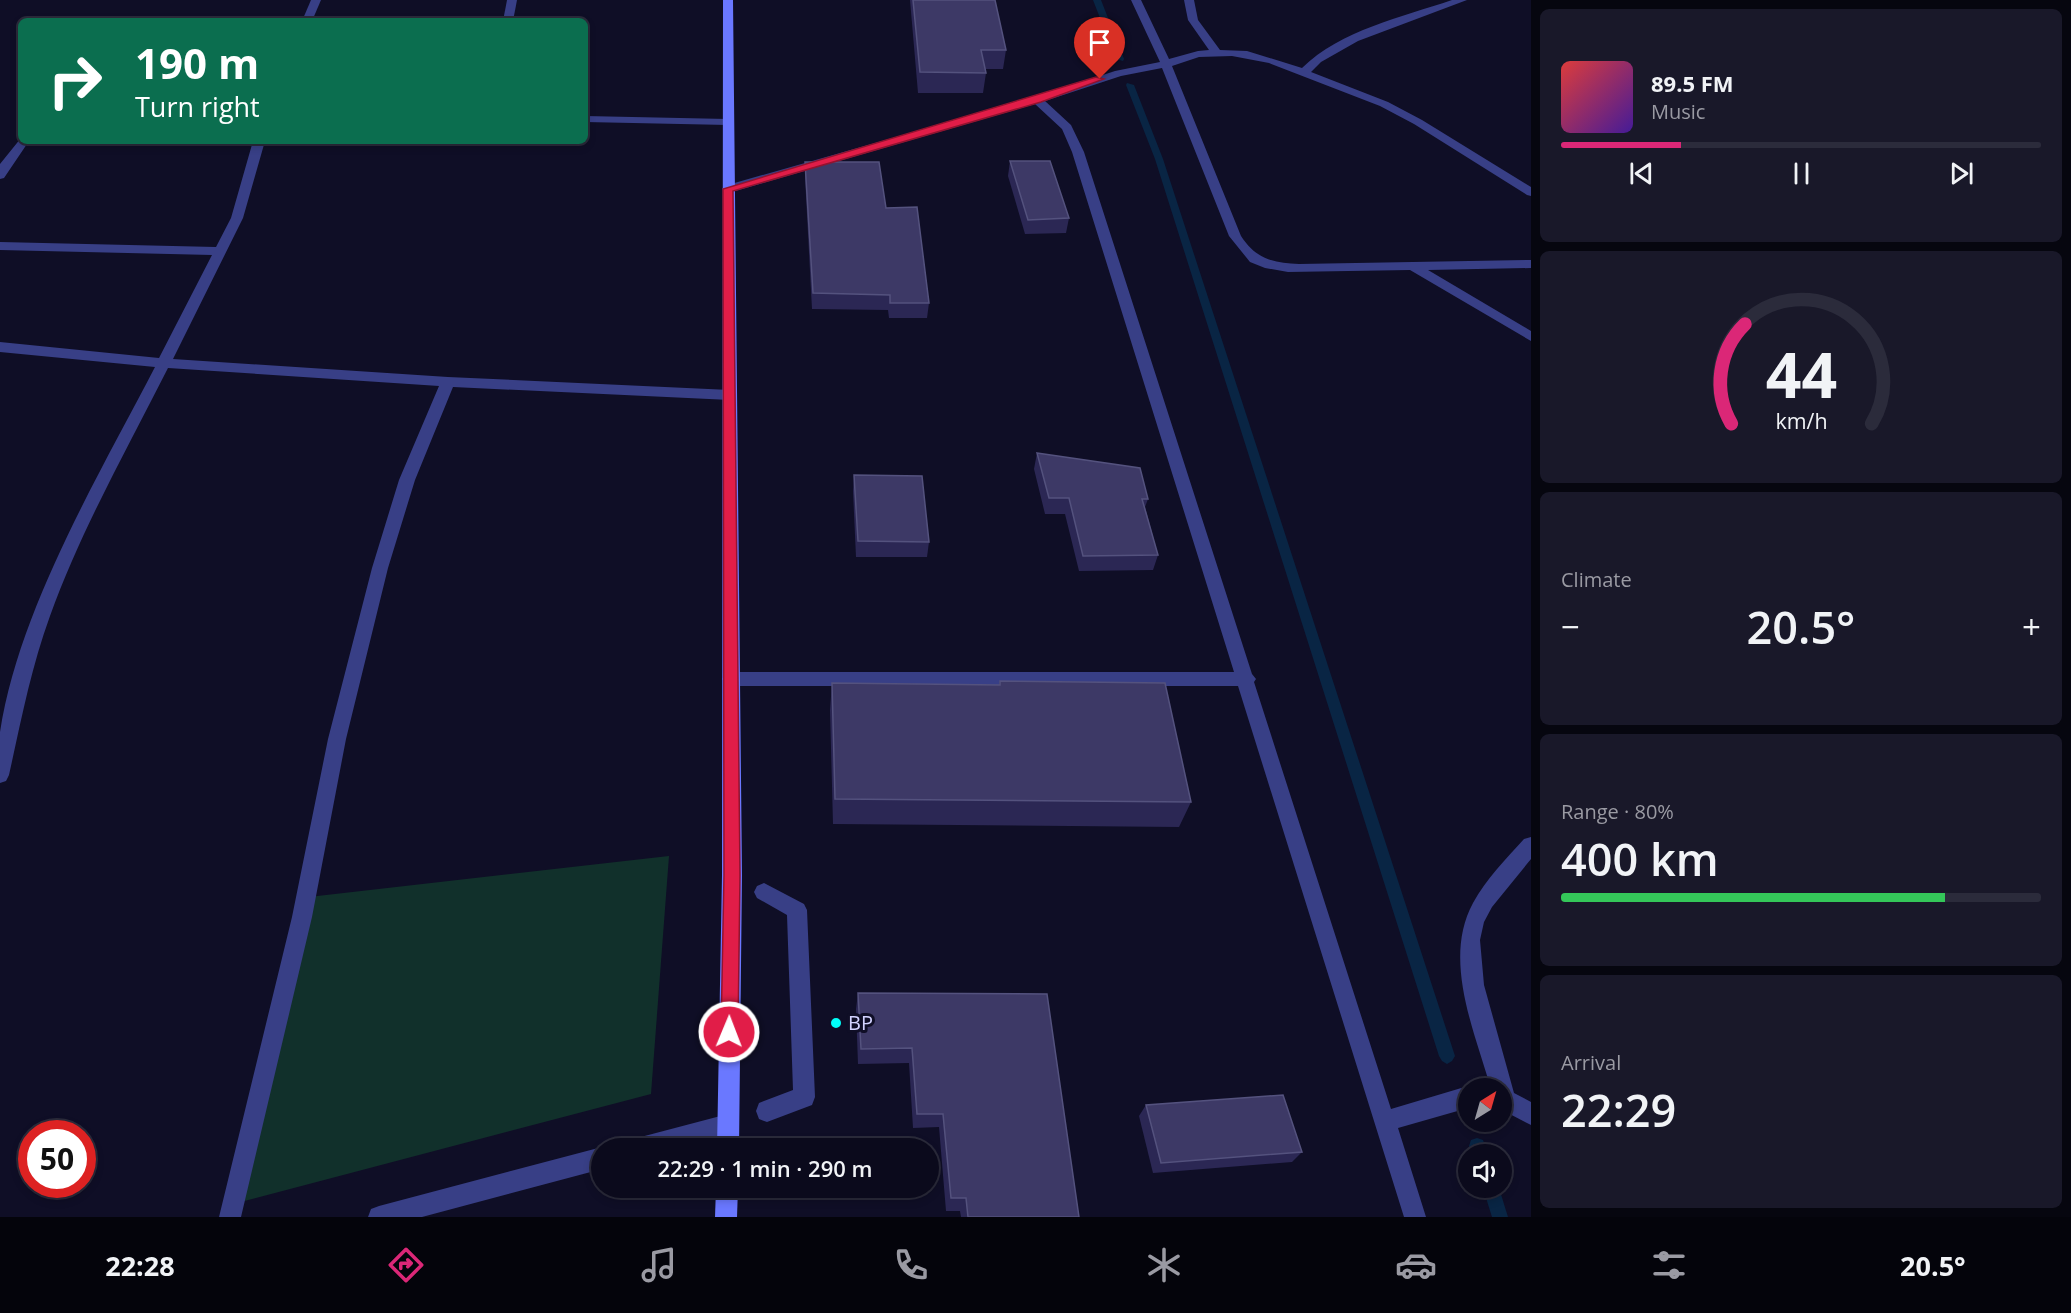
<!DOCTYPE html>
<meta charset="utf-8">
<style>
:root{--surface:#0b0a1c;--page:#191829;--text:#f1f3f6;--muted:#9a9aa3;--line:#2b2b3b;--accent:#db2777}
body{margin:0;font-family:"Open Sans",sans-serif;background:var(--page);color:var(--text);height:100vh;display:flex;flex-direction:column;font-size:22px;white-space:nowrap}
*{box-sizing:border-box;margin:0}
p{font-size:20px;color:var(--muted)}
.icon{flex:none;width:33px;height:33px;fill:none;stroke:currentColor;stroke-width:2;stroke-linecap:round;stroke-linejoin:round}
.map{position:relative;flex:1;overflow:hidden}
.drawer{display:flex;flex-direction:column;gap:9px;padding:9px;background:#06060f;width:540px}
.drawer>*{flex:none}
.banner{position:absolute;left:18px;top:18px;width:570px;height:126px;border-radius:9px;box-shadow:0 3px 9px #0003,0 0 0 2px var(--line);background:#0b6e4f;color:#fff;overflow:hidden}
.needle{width:39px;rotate:37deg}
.fabs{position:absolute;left:1458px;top:1078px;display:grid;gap:12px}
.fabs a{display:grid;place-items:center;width:54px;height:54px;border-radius:50%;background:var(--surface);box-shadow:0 3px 9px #0003,0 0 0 2px var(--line);font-size:30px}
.speed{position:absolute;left:18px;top:1120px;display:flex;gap:12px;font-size:30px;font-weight:700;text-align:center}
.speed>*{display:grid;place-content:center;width:78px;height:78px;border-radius:50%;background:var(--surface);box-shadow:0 3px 9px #0003,0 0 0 2px var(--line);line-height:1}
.speed .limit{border:9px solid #d22;background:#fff;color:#111}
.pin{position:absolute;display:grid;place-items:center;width:51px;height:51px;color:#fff;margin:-62px -26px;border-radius:50% 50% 50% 0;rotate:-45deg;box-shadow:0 0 6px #0007}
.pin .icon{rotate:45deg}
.me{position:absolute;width:66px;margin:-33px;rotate:1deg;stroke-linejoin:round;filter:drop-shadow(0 0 4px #0008)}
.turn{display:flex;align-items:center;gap:21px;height:126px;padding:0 18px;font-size:27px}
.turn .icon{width:78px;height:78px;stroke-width:2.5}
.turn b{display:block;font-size:42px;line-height:51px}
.big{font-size:45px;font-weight:600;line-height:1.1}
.drawer .card{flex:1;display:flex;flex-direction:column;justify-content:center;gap:9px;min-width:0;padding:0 21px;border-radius:9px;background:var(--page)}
.drawer .dial{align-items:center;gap:0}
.dial svg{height:156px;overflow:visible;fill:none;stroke:var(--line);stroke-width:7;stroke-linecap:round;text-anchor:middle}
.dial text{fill:var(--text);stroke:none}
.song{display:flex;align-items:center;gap:18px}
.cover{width:72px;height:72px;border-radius:9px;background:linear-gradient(135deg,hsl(0 70% 55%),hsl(260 70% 35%))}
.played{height:6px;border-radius:3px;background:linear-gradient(90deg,var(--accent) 25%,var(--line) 25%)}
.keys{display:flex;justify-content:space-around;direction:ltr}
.heat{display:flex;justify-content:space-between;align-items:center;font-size:33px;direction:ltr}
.charge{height:9px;border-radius:4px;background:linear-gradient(90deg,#34c759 80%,var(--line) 0)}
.trip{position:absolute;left:591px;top:1138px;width:348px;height:60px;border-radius:30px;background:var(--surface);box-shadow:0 3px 9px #0003,0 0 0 2px var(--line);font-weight:600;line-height:60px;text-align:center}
.menu{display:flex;height:96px;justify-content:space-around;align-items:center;background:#04040b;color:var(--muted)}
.menu .icon{width:42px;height:42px}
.menu .selected{color:var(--accent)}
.menu b{font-size:27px;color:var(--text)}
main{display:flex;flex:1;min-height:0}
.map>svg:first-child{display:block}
</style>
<main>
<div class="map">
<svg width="1531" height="1217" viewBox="0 0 1531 1217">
<rect width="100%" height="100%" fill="#0f0e26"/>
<path fill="#11302b" d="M669 856 651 1094 229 1205 300 898Z"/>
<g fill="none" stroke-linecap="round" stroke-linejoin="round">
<g fill="#092544" fill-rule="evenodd">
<path d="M1093 0H1101L1124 59 1123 61 1116 59Z"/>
<path d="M1127 83 1134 85 1163 159 1455 1056 1452 1061 1447 1064 1442 1061 1439 1056 1155 159 1126 85Z"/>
<path d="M1477 1138 1483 1140 1488 1155H1472L1469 1146 1471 1140Z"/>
<path d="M1483 1188H1499L1508 1217H1492Z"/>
</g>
<path fill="#383f86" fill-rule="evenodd" d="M764 883 804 904 807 910 815 1097 812 1105 767 1122 759 1119 756 1111 759 1103 793 1090 787 915 757 898 754 892 757 886Z"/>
<g fill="#383f86" fill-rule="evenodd">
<path d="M311 0H321L312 21H302Z"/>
<path d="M507 0H517L513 21H503Z"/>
<path d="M1131 0H1141L1169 59 1198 51 1209 50 1188 20 1184 0H1194L1198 20 1220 50 1247 51 1302 68C1341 30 1402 17 1452 0H1467L1358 41 1321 62 1311 72 1388 102 1422 120 1531 187V196L1527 195 1414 124 1380 106 1269 63 1232 56 1199 57 1172 66 1241 236C1256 259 1273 263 1299 264L1531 260V268L1428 270 1531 331V341L1410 270 1288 272 1265 268 1250 262 1229 236 1162 68 1121 76 1045 101 1071 125 1084 152 1252 674 1256 679 1254 682 1391 1109 1468 1086 1475 1089H1468V1108L1398 1128 1426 1217H1404L1238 686H731L725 684 722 679 725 674 731 672H1234L1072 152 1062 129 1035 104 732 192 728 193 722 189 724 186 1033 98 1115 71 1160 62Z"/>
<path d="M585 116 728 119 734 122 728 125 585 122Z"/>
<path d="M21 138V141H29L4 178 0 179V164Z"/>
<path d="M253 141H265L243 218 173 359 448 377 730 390 737 395 730 400 453 387 415 480 388 568 346 739 312 917 241 1217H219L292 917 328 739 372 568 399 480 439 386 168 368C127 449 81 530 50 616 31 668 21 721 9 775L6 781 0 783C0 766 0 749 0 732 19 609 98 477 155 367L0 352V342L159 358 212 255 0 250V242L216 247 231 218Z"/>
<path d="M1531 837V859L1492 907 1484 922 1480 940 1484 985 1514 1093 1531 1102V1125L1502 1110V1089H1491C1475 1032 1442 960 1473 903 1486 879 1506 859 1524 839Z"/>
<path d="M728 1114 736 1117 739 1125 736 1133 728 1136 679 1149H626L629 1141 637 1138Z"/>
<path d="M602 1147 607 1149H602V1169L422 1217H368L371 1209 379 1206Z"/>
</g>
<g fill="#6a78ff" fill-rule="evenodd">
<path d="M723 0H733L742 875 739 1149H717L722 875Z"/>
<path d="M716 1188H738L737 1217H715Z"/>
</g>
</g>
<g fill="#2b2754">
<path d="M910 0H995L1006 50 1003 69H985L986 73 983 93H918Z"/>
<path d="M1010 161 1069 218 1066 233 1025 234 1008 176Z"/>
<path d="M805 162 886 208 929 303 927 318H889L888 310 812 309 805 177Z"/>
<path d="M1037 453 1148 499 1145 507 1158 555 1153 570 1079 571 1065 514H1045L1034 469Z"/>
<path d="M854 475 929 542 927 557H856L853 491Z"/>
<path d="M1000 681 1191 802 1179 827 833 824 830 710 832 683 999 685Z"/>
<path d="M858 993 1079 1217H961L960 1211H946L939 1127 913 1128 909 1063 858 1064 856 1009Z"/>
<path d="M1146 1105 1302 1152 1292 1162 1153 1173 1139 1116Z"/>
</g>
<g fill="#3d3966" stroke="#54527e" stroke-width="1.5">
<path d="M913 0H995L1006 50H981L986 73 920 72Z"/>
<path d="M1010 161H1050L1069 218 1028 220Z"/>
<path d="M805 162H879L886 208 917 207 929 303H890V295L813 293Z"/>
<path d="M1037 453 1140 468 1148 499H1142L1158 555 1083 556 1069 498H1049Z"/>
<path d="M854 475 922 476 929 542 858 541Z"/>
<path d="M1000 681 1165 683 1191 802 835 799 832 683 1000 685Z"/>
<path d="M858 993 1047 994 1079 1217H968L966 1198H951L943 1114H917L912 1048 861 1049Z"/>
<path d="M1283 1095 1302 1152 1161 1163 1146 1105Z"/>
</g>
<path fill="#e11d48" stroke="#92132f" stroke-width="1.5" d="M1096 77 1104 79 1041 102 733 191 740 875 738 1032 736 1038 729 1041 723 1038 721 1032 724 875 723 189Z"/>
<circle fill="#00fef8" stroke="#0f0e26" stroke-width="2" cx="836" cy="1023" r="6"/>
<g text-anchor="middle" stroke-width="6" stroke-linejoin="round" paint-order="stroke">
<g font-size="20" fill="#d3d3ff" stroke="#0f0e26" text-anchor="start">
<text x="848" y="1030">BP</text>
</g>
</g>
</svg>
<div class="fabs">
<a><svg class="needle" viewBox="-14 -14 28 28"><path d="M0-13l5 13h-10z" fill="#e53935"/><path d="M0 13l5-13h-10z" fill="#9a9aa3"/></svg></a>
<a><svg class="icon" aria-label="sound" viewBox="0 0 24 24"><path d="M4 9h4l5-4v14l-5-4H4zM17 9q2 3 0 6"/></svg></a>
</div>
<div class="speed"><div class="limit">50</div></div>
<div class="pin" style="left:1100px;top:79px;background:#d93025"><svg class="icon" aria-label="arrive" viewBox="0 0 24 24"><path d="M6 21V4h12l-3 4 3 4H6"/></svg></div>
<svg class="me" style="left:729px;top:1032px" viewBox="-20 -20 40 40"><circle r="17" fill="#e11d48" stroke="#fff" stroke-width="3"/><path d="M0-11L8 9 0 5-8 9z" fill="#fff"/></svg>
<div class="trip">22:29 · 1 min · 290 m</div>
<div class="banner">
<div class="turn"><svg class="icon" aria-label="right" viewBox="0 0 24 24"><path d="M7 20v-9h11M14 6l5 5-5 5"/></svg><div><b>190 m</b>Turn right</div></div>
</div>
</div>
<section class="drawer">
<div class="card">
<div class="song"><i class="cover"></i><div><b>89.5 FM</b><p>Music</p></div></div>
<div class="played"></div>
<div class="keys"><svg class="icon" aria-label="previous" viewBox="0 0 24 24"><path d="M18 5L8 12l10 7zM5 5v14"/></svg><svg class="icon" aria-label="pause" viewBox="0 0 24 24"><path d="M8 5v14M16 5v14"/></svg><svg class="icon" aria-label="next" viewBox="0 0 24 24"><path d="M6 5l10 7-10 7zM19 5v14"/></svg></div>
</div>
<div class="card dial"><svg viewBox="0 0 100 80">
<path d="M14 69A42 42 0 1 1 86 69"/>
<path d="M14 69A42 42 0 0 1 21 18" stroke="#db2777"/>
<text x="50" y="56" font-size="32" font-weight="700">44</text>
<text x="50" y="72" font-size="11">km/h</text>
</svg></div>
<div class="card"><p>Climate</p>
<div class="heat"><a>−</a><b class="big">20.5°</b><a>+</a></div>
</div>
<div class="card"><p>Range · 80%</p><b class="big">400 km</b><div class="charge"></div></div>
<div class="card"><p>Arrival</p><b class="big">22:29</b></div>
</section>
</main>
<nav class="menu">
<b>22:28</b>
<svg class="icon selected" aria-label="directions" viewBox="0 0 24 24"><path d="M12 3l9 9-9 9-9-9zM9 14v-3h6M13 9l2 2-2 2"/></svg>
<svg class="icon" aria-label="music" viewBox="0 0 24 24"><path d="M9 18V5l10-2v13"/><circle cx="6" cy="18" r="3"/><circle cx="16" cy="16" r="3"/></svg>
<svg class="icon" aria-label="phone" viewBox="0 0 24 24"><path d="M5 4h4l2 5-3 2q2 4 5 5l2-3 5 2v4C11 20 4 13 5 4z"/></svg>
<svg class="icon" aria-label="climate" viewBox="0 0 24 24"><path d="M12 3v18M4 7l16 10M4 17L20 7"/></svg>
<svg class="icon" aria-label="car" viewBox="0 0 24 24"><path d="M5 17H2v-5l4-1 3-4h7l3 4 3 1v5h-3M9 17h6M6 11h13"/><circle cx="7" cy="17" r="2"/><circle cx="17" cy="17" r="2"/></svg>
<svg class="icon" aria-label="filters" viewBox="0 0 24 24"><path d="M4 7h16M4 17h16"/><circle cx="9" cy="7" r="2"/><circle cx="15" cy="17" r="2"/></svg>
<b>20.5°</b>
</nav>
